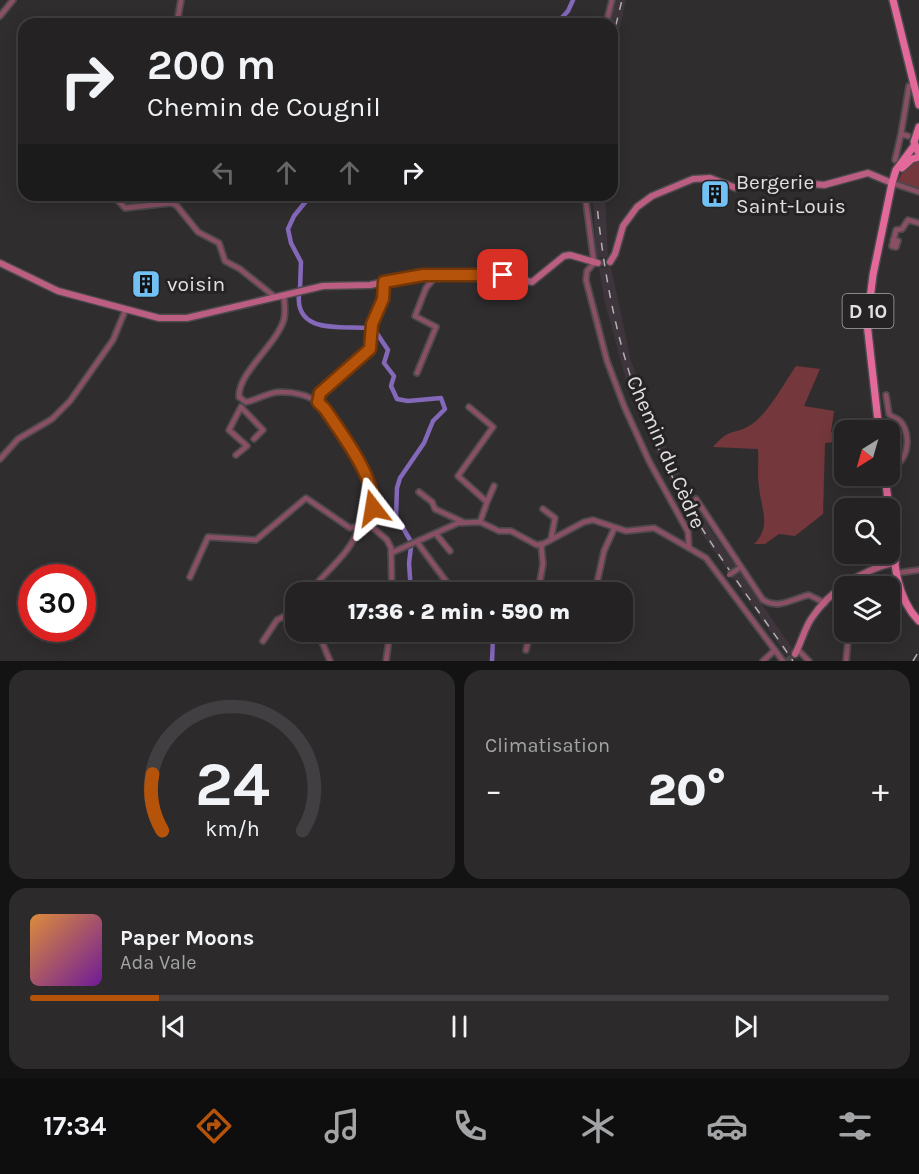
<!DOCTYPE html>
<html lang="fr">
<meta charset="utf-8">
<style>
:root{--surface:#242223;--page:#2c2a2b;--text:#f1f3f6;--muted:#a3a4a6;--line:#413f41;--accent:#b45309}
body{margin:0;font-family:Karla,sans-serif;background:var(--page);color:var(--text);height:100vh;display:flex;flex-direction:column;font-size:22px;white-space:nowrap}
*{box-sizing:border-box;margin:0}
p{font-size:20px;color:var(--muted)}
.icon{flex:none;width:33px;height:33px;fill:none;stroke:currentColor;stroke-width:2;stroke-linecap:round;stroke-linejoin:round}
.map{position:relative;height:661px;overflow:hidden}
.panel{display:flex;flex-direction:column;gap:9px;padding:9px;background:#141313;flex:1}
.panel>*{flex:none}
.guide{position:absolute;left:18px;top:18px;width:600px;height:183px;border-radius:18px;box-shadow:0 3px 15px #0003,0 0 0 2px var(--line);background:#242223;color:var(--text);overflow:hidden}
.needle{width:39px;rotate:217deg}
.controls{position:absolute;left:834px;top:420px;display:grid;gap:12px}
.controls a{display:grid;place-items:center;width:66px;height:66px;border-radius:12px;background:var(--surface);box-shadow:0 3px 15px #0003,0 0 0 2px var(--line);font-size:30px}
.speed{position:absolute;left:18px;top:564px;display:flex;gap:12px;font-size:30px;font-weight:700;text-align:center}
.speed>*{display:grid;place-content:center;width:78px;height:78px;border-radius:50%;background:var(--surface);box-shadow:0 3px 15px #0003,0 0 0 2px var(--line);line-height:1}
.speed .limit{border:9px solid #d22;background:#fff;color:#111}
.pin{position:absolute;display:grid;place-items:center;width:51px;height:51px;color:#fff;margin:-26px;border-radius:12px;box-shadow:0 3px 9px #0006}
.me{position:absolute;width:66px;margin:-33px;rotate:346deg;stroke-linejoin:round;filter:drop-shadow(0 0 4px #0008)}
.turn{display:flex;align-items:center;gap:21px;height:126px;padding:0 30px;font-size:27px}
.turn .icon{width:78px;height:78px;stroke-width:2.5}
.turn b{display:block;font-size:42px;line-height:51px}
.lanes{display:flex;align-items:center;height:57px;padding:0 30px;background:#0003;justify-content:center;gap:30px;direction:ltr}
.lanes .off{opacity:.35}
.big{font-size:45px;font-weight:800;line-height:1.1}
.panel .widget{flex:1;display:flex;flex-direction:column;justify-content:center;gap:9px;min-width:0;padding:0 21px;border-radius:18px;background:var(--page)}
.panel .dial{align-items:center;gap:0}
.dial svg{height:156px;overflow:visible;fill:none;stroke:var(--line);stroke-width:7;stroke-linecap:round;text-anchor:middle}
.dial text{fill:var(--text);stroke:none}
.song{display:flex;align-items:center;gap:18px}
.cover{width:72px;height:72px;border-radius:9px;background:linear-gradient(135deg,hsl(30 70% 55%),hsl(280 70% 35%))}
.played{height:6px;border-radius:3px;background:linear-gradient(90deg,var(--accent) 15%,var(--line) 15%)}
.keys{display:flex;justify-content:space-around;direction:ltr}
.heat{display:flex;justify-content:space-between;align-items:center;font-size:33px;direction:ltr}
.panel .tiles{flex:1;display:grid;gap:9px;grid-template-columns:1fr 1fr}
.widget:last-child{grid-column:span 2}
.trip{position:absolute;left:285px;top:582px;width:348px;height:60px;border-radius:18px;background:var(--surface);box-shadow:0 3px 15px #0003,0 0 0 2px var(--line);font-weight:800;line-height:60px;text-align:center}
.tabs{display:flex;height:96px;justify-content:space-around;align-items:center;background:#0e0e0e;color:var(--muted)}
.tabs .icon{width:42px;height:42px}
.tabs .on{color:var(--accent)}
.tabs b{font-size:27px;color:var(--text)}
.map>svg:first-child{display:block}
</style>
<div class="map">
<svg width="919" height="661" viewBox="0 0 919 661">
<rect width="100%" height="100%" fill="#302d2f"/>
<g fill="#3d353b">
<path d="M615 0H626L612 62V24H609Z"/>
<path d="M593 195H605L608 257 596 258Z"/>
<path d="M611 267 631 361 671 459 710 529 794 651 787 656 691 518 647 434 629 391 605 303 599 268Z"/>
</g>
<g fill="#74383c">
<path d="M919 160V189L897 183C901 173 908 161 919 160Z"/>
<path d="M796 366 820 369 804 406 834 411 831 432 844 441 825 443 823 514 795 536 779 534 765 544H754C772 527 761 508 759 487 757 474 759 461 758 449L713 447C731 427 730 436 749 426 767 416 784 383 796 366Z"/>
</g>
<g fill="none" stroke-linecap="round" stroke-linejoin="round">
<g stroke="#8468ba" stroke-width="4.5">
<path d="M556 24 568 11 573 0"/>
<path d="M300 288 301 262 291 243 288 229 294 216 311 195"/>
<path d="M299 294C295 334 340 326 368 328"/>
<path d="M376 332 388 350 384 363 394 376 391 386 397 399 408 401 441 398 445 409 433 421 424 443 400 478 397 488 396 516 410 540"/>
<path d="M411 592 409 563 411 547"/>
<path d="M479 632 493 638 492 661"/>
</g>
<g stroke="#4b484a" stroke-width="6" stroke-dasharray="6 3" stroke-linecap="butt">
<path d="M598 263 610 262"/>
<path d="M787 661 795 654"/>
</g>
<g stroke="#4c494b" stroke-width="8">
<g id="street">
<path d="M0 16 13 0"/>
<path d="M178 17 181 0"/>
<path d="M606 24 612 0"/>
<path d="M901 134 909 86"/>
<path d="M895 160 901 134 908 136"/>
<path d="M892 183 919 192"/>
<path d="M113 195 125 208 171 203 177 206 198 232 219 243 225 261 240 269 275 297"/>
<path d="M585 195 594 263 587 271 586 280 607 361 624 406 649 461 688 532 689 548 706 558 783 661"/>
<path d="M893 240 898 241 896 247 892 246 896 230 902 229 908 220 919 223"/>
<path d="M284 295C284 303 286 311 284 319 277 345 238 372 239 397L246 402C258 400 269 391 282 392 293 392 308 395 317 402 336 416 368 475 373 499 375 508 369 516 371 526L387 540 391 548 392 592"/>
<path d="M417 373 436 327 415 316 426 288 437 275"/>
<path d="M886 395 889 414C893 418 898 418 901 422 912 436 908 464 890 467"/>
<path d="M318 402 325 386 370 349 372 324 383 299 384 282"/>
<path d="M469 407 493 427 458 476 487 502 480 522"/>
<path d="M236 455 247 446 229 430 241 407 263 430 254 439"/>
<path d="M0 459 18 439 52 419 70 401 113 340 125 311"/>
<path d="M419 492 432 502 435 509 463 522"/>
<path d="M696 499 763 600C779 610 794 598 809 595L825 603"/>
<path d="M487 502 494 486"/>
<path d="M543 509 555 518 551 539"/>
<path d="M436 534 450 551"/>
<path d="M417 542 454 592"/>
<path d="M391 553 458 523 480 522 499 531H511L537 545 543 544 584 522 593 520 626 531 654 528 689 548"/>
<path d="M897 573 919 570"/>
<path d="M190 577 208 537 256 540 306 498 350 528 370 524"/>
<path d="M310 592C324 572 352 553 358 528"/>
<path d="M538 592 543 564 541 544"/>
<path d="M595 592 604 551 614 529"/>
<path d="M840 629 848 640 846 661"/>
<path d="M318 632 330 661"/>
<path d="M263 641 277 620 296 610"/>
<path d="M526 650 530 632"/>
<path d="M798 650 809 661"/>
<path d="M386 661 390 632"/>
<path d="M763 661 775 650"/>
</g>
</g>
<g stroke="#4c494b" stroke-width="9">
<g id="secondary">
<path d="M610 262 615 254 623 226 637 207 652 196 693 179 710 178 736 188 769 180 824 185 868 173 892 183"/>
<path d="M0 263 58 291 159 318H187L323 286 370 285 414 276 495 274 532 282 564 256 570 255 598 263"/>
<path d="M795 654C801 643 804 630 811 619 830 590 862 570 896 562"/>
</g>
</g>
<g stroke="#4c494b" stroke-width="10">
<g id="primary">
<path d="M893 0 919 105"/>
<path d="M919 127 914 142 919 154"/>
<path d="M902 168 912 159 919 157"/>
<path d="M879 430 867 323 873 275 892 183 896 170 914 146"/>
<path d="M885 476 889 508"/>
<path d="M890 513C894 549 892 594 919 621"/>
</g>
</g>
<use href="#street" stroke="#894f64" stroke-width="4.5"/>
<use href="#secondary" stroke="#bb5e82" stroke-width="6"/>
<use href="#primary" stroke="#e26999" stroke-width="7"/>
<g stroke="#b3b1b3" stroke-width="1.5" stroke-dasharray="8 8" stroke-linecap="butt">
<path d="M612 41 622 0"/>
<path d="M596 195C606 301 627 396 680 491 712 550 755 605 793 661"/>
<path d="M913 661 919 651"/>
</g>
<g stroke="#4c494b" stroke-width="8" stroke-linecap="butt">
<path id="street-bridge" d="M729 575 738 569"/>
</g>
<use href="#street-bridge" stroke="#894f64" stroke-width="4.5"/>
</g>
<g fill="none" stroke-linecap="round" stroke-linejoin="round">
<g stroke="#753606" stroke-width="15">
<path id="route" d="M373 508C376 478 341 433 325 409L318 402 320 393 370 349 372 324 383 299 384 282 423 275H503"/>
</g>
<use href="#route" stroke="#b45309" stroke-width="10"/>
</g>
<defs>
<g id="building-square" transform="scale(1.5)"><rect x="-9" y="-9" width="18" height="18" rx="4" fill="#72c1f5" stroke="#262325"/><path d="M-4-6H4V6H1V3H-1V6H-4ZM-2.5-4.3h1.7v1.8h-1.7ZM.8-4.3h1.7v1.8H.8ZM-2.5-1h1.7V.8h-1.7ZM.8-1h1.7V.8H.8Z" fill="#111"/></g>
</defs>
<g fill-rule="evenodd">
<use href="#building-square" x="715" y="194"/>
<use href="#building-square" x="146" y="284"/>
</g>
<g text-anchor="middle" stroke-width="6" stroke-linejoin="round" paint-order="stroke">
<rect fill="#262325" stroke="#a9a7a9" stroke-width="1.5" x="842.5" y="294" width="51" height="34" rx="4.5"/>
<g font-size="20" font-weight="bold" fill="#e1dfe1">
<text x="868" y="318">D 10</text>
</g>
<g font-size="21" fill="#e1dfe1" stroke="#262325" text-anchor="start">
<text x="736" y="189">Bergerie<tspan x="736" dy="24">Saint-Louis</tspan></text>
<text x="167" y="291">voisin</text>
</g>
<g font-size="21" fill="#e1dfe1" stroke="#262325">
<text transform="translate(666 452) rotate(66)" y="7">Chemin du Cèdre</text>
</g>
</g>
</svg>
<div class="controls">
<a><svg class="needle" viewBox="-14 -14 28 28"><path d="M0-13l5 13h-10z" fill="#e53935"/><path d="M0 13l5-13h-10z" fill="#a3a4a6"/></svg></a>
<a><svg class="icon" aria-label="search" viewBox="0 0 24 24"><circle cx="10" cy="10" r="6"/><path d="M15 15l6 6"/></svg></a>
<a><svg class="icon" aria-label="layers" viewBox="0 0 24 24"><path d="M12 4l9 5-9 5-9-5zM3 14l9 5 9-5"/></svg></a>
</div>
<div class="speed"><div class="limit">30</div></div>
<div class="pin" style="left:503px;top:275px;background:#d93025"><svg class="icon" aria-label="arrive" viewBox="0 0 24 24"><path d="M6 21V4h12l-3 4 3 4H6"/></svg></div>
<svg class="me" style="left:373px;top:508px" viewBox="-20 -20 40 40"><path d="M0-17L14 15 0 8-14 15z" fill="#b45309" stroke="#fff" stroke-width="4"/></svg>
<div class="trip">17:36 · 2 min · 590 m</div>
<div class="guide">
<div class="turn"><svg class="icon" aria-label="right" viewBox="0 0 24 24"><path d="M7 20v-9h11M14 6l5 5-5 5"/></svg><div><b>200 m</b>Chemin de Cougnil</div></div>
<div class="lanes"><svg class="icon off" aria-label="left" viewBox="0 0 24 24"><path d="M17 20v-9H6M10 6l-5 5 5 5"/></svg><svg class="icon off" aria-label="ahead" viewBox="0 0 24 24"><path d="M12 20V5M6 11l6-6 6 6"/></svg><svg class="icon off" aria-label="ahead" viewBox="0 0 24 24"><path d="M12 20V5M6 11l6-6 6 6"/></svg><svg class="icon" aria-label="right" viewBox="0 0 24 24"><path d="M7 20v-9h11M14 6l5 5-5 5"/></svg></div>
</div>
</div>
<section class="panel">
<div class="tiles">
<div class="widget dial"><svg viewBox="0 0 100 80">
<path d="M14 69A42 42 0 1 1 86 69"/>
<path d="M14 69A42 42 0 0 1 9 40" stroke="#b45309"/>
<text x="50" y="56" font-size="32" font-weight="700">24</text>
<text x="50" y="72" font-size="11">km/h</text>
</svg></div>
<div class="widget"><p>Climatisation</p>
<div class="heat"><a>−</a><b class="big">20°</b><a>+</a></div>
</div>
<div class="widget">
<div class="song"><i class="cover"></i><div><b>Paper Moons</b><p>Ada Vale</p></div></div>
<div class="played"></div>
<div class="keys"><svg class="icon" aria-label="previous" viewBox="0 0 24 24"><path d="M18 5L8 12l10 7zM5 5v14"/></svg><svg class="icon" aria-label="pause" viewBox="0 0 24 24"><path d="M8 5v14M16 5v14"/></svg><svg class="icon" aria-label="next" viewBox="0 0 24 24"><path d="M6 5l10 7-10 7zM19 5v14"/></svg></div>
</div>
</div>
</section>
<nav class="tabs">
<b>17:34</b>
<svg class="icon on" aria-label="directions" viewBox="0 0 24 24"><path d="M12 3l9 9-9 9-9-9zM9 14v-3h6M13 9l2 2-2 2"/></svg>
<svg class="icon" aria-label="music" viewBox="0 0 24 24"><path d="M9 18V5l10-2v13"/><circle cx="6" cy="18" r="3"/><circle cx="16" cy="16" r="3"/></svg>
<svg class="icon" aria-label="phone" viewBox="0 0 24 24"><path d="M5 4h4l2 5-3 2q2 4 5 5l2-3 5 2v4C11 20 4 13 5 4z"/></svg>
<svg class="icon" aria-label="climate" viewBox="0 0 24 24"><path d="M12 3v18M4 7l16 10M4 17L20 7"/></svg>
<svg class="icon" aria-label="car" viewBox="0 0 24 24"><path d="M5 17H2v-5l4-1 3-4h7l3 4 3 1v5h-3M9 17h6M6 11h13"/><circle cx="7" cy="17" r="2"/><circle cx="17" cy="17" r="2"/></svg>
<svg class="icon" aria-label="filters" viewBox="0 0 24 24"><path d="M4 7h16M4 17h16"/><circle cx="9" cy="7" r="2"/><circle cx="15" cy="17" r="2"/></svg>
</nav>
